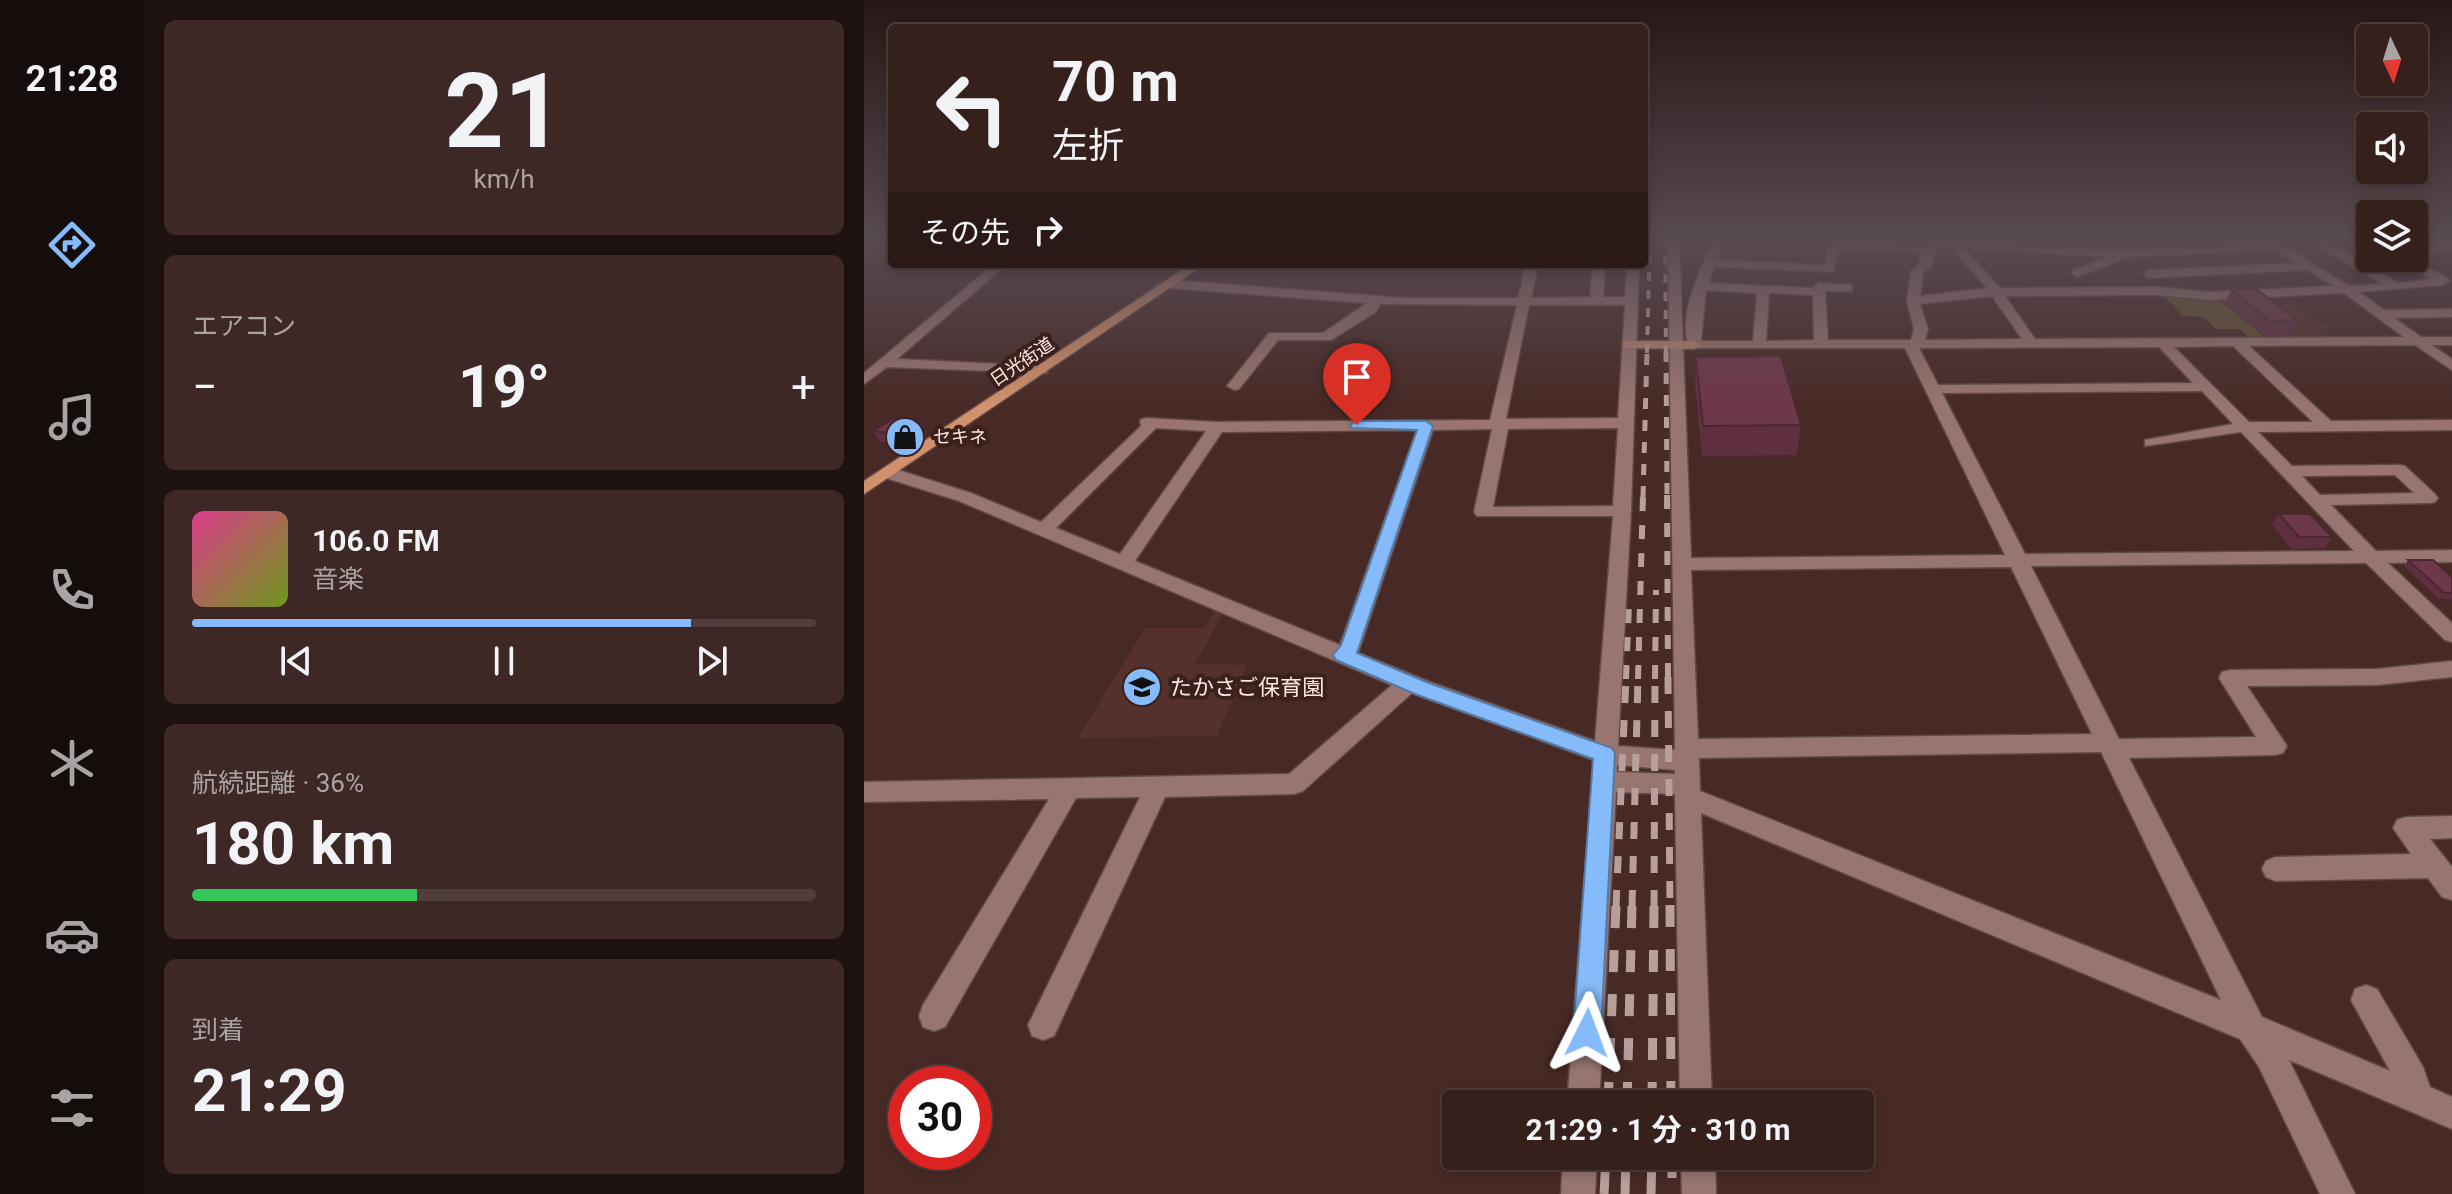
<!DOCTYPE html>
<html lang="ja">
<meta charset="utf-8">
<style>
:root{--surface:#35201c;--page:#3d2825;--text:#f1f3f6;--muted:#aaa3a3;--line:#4f3e3b;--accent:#85bbfb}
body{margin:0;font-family:Roboto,"Noto Sans JP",sans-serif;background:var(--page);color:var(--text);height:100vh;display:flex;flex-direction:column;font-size:30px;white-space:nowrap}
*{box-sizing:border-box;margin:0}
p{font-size:26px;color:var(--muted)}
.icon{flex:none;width:44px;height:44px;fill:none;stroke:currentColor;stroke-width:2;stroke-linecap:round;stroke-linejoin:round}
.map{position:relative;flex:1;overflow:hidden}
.drawer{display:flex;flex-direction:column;gap:20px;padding:20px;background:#1d120f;width:720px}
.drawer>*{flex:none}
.top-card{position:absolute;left:24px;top:24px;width:760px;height:244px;border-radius:8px;box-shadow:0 4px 12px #0003,0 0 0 2px var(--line);background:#35201c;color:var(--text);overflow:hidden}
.needle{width:52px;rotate:176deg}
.controls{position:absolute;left:1492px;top:24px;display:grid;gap:16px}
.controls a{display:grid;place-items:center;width:72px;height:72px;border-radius:8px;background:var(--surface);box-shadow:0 4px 12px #0003,0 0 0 2px var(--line);font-size:40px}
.speed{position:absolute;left:24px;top:1066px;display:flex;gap:16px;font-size:40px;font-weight:700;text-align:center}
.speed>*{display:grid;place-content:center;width:104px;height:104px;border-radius:50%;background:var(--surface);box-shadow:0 4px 12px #0003,0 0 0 2px var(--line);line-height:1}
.speed .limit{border:12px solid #d22;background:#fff;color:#111}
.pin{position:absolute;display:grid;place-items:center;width:68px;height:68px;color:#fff;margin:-82px -34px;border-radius:50% 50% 50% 0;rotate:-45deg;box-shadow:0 0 8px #0007}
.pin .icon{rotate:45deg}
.me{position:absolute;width:88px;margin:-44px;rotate:3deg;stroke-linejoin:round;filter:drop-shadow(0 0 6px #0008)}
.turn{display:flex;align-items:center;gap:28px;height:168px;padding:0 32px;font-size:36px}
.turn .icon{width:104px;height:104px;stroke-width:2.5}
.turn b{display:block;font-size:56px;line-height:68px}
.then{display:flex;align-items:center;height:76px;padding:0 32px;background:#0003;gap:16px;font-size:30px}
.big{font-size:60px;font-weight:700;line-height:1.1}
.drawer .widget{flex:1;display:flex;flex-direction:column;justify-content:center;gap:12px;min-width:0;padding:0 28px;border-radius:12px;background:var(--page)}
.drawer .dial{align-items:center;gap:0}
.dial b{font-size:104px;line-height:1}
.song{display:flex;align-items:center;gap:24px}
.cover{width:96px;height:96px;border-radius:12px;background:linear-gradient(135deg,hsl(330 70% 55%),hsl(80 70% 35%))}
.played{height:8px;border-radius:4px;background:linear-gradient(90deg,var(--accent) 80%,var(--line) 80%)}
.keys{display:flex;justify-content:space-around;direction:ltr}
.heat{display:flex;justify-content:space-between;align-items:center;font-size:44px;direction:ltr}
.charge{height:12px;border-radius:6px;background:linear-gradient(90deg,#34c759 36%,var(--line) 0)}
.trip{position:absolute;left:578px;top:1090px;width:432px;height:80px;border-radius:8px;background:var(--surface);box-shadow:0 4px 12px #0003,0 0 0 2px var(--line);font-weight:700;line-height:80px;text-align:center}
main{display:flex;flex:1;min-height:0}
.menu{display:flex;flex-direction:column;width:144px;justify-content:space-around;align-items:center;background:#150d0b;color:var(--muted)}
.menu .icon{width:56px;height:56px}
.menu .active{color:var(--accent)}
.menu b{font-size:36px;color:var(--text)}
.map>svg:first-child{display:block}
</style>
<main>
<nav class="menu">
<b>21:28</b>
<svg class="icon active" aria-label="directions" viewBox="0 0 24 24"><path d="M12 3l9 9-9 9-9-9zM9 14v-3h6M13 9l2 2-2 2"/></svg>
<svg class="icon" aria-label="music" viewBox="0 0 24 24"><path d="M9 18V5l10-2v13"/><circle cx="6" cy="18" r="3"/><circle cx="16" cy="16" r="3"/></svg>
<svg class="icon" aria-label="phone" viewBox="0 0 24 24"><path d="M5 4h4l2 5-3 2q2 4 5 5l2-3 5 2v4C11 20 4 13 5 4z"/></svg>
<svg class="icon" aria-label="climate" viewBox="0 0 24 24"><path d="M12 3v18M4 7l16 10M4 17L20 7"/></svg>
<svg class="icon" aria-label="car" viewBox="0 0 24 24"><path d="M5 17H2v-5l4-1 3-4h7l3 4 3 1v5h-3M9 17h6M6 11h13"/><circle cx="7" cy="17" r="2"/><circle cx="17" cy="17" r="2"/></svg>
<svg class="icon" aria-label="filters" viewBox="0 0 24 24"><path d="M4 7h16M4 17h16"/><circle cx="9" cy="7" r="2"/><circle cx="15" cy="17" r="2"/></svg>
</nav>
<section class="drawer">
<div class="widget dial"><b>21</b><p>km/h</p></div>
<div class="widget"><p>エアコン</p>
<div class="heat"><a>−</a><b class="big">19°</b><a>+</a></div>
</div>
<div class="widget">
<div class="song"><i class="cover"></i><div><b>106.0 FM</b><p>音楽</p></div></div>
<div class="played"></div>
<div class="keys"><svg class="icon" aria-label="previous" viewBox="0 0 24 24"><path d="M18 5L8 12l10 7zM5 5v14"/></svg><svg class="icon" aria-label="pause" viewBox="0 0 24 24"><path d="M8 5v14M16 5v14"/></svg><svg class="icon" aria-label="next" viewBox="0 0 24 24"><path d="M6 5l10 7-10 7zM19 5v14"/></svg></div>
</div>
<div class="widget"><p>航続距離 · 36%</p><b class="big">180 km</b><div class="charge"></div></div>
<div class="widget"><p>到着</p><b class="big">21:29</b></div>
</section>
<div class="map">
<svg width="1588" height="1194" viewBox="0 0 1588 1194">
<rect width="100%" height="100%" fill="#472a26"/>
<g fill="#56302c">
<path d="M1353 297 1428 305 1467 328 1456 329 1470 339 1405 340Z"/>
<path d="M350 611 359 613 331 664 383 665 353 736 214 738 281 628H340Z"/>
</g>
<path fill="#635130" d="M1297 293 1353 298 1404 340H1387L1376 329H1352L1339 317 1319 316Z"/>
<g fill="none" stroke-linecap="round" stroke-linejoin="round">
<g stroke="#624946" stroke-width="3">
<g id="street">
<path d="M804 238H815L827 558 1141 555 1041 348H825C813 313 837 270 850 238H861L853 260 961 265 965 238H975V243L1061 246 1069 238H1080L1079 240 1246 251 1402 243 1400 238H1408L1485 286 1518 284 1441 238H1454L1534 283 1567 279 1532 258H1546L1583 278 1585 281 1579 285 1495 292 1520 310 1588 309V317L1530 318 1557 337H1588V345H1568L1588 359V370L1551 345 1385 346 1467 421 1588 420V430L1394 432 1428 466 1535 465 1541 466 1571 494 1574 498 1571 502 1565 503 1467 505 1512 551 1588 550V562L1524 563 1588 623V642L1581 640 1502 563 1167 566 1255 739 1392 737 1355 678 1358 672 1366 670 1513 669 1588 661V677L1513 685 1383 686 1423 746 1419 753 1411 755 1265 758 1398 1017 1526 1071 1487 1000 1491 989 1502 985 1513 989 1559 1067 1566 1087 1588 1097V1129L1425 1060 1491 1194H1456L1395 1067 1376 1039 837 813 848 1104H816L811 794 752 792 735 1104H703L730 760 548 693 439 791 430 794 301 797 190 1036 179 1040 168 1036 164 1025 276 797 212 798 81 1027 70 1031 59 1027 55 1016 59 1005 185 799 0 802V782L425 774 528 685 95 501 19 477V469H31L107 493 177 522 277 426 276 420 282 418 353 422 626 420 653 305 516 304 512 312 467 340H414L375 389 370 390 363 386 405 333H459L503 303 305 288 299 284 305 280 541 298H654L662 264H674L667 298 726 297 729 264H741L739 297H761L763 264H775L767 511 754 746 811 750ZM1073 247H1087L1123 288 1056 296 1059 273 1067 266ZM1100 248 1244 257 1209 270 1207 273 1213 277 1257 260 1258 257 1411 250 1433 263 1285 270 1279 274 1285 278 1443 270 1470 286 1345 292 1293 287 1136 288ZM974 250 1058 252 1055 264 1047 271 1043 301 1050 329 1047 340H964L961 291H988V285L955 283 949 288 845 283 850 267 970 272ZM842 290 893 293 889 341H837ZM905 293 949 295 950 340 902 341ZM1480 293 1540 337 1171 339 1141 296 1293 295 1345 300ZM1128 296 1158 339 1061 340 1064 329 1056 304ZM665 305H761L754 418 642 419ZM1369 346 1449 422H1385L1310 347ZM1295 347 1329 383 1074 385 1055 348ZM1338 391 1369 424 1281 440V446L1377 432 1490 551 1161 554 1078 393ZM292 428 342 431 256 554 192 528ZM754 428 749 506 629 507 644 429ZM628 429 610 512 613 516H749L731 741 566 682 494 653 569 430ZM553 430 476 645 271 561 358 432ZM1531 475 1550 493 1456 495 1438 476ZM1147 567 1228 734 834 739 827 570ZM1237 752 1357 1000 836 791 835 758ZM753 765 811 770V774L753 772Z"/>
<path d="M1588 244V250L1550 254V248Z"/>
<path d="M130 264H143L33 359 178 366 183 367V373L23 367 0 384V373Z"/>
<path d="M1588 816V838L1566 839 1588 867V900L1578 897 1564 878 1411 881 1402 877 1398 869 1402 861 1411 857 1547 854 1529 828 1533 820 1542 817Z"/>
<path d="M699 1156H733L731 1194H697Z"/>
<path d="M817 1156H851L852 1194H818Z"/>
</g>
</g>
<g stroke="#624946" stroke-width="3">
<path id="secondary" d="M759 341H830L837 345 830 349 764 348 759 347Z"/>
</g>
<g stroke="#624946" stroke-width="3">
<path id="primary" d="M327 264H341L0 494V481Z"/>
</g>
<use href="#street" fill="#987570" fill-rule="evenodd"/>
<use href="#secondary" fill="#b4836e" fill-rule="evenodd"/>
<use href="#primary" fill="#d1916c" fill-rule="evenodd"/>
<g stroke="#b7a09c" stroke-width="4" stroke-dasharray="9 9" stroke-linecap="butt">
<path d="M801 238 802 353"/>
<path d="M783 353 786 238"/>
</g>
<g stroke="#b7a09c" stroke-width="5" stroke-dasharray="11 11" stroke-linecap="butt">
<path d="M802 351 803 497"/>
<path d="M779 497 783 351"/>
</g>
<g stroke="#b7a09c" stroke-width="6" stroke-dasharray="14 14" stroke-linecap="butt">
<path d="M803 495 804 679"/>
<path d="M762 679 765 604"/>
<path d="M774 679 779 495"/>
<path d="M791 679 792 590"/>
</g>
<g stroke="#b7a09c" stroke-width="7" stroke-dasharray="17 17" stroke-linecap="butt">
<path d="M804 677 806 907"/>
<path d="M752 907 762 677"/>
<path d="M768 907 774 677"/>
<path d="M790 907 791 677"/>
</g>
<g stroke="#b7a09c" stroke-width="9" stroke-dasharray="22 22" stroke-linecap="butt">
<path d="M806 905 807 1104"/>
<path d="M744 1104 752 905"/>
<path d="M763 1104 768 905"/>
<path d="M788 1104 790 905"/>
<path d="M808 1156V1194"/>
<path d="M740 1194 742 1156"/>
<path d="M761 1194 762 1156"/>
<path d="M787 1194 788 1156"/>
</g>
</g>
<g fill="#5e303f">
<path d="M1367 289 1434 320 1427 335H1399L1361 303Z"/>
<path d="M832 357 937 425 933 455 838 456 831 385Z"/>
<path d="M9 431H64L42 445 16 442Z"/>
<path d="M1415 514 1468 537 1461 548 1428 549 1408 525Z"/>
<path d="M1544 560 1588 577V599H1575L1540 566Z"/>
</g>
<path fill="#4c2733" d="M58 421 64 431 42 445 36 434Z"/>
<g fill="#6d3849" stroke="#4c2733" stroke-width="2">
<path d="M1367 289H1392L1434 320 1406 321Z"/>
<path d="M917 356 937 425 839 426 832 357Z"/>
<path d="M31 418 58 421 36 434 9 431Z"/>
<path d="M1415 514H1446L1468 537H1435Z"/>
<path d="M1544 560H1569L1588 577V593H1580Z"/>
</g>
<linearGradient id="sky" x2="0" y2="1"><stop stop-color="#271715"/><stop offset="0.59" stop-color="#584a52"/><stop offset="1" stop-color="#584a52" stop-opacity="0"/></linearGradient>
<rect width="1588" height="405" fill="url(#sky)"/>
<path fill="#85bbfb" stroke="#567aa3" stroke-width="2" d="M493 421H562L569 426 493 653 565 683 748 748 751 754 737 1033 733 1043 723 1047 713 1043 709 1033 729 759 551 694 472 660 469 655 477 645 553 430 488 428 486 425Z"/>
<defs>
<g id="shop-disc" transform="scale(2)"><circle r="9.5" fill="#85bbfb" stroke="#3c201c"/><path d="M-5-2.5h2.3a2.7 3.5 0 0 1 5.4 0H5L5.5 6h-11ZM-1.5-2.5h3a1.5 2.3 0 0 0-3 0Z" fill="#111"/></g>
<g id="school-disc" transform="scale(2)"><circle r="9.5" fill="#85bbfb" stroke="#3c201c"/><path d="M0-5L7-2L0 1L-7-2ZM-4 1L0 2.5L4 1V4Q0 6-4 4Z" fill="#111"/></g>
</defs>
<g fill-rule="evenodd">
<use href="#shop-disc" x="41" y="437"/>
<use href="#school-disc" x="278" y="687"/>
</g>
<g text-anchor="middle" stroke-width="8" stroke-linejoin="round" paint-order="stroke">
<g font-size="18" fill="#fbe7e4" stroke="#3c201c">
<text transform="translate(158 362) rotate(-34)" y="6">日光街道</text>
</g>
<g font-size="18" fill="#fbe7e4" stroke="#3c201c" text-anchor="start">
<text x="69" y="443">セキネ</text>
</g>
<g font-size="22" fill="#fbe7e4" stroke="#3c201c" text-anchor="start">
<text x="306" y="695">たかさご保育園</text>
</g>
</g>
</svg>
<div class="controls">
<a><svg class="needle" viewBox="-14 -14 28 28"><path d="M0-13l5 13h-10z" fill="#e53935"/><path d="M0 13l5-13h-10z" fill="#aaa3a3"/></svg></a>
<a><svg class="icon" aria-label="sound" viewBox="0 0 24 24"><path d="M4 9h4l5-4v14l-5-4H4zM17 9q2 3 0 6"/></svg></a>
<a><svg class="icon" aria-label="layers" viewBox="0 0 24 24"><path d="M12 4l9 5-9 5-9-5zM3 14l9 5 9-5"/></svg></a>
</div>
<div class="speed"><div class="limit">30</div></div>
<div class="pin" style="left:493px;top:425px;background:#d93025"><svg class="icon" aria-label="arrive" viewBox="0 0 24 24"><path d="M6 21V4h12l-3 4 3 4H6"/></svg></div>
<svg class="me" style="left:723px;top:1033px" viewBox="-20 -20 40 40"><path d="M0-17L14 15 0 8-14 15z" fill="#85bbfb" stroke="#fff" stroke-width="4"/></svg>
<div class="trip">21:29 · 1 分 · 310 m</div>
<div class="top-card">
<div class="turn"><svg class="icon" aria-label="left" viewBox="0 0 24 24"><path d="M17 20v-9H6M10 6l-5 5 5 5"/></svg><div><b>70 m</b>左折</div></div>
<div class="then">その先<svg class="icon" aria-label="right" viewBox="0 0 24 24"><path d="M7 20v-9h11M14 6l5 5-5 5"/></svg></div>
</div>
</div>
</main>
